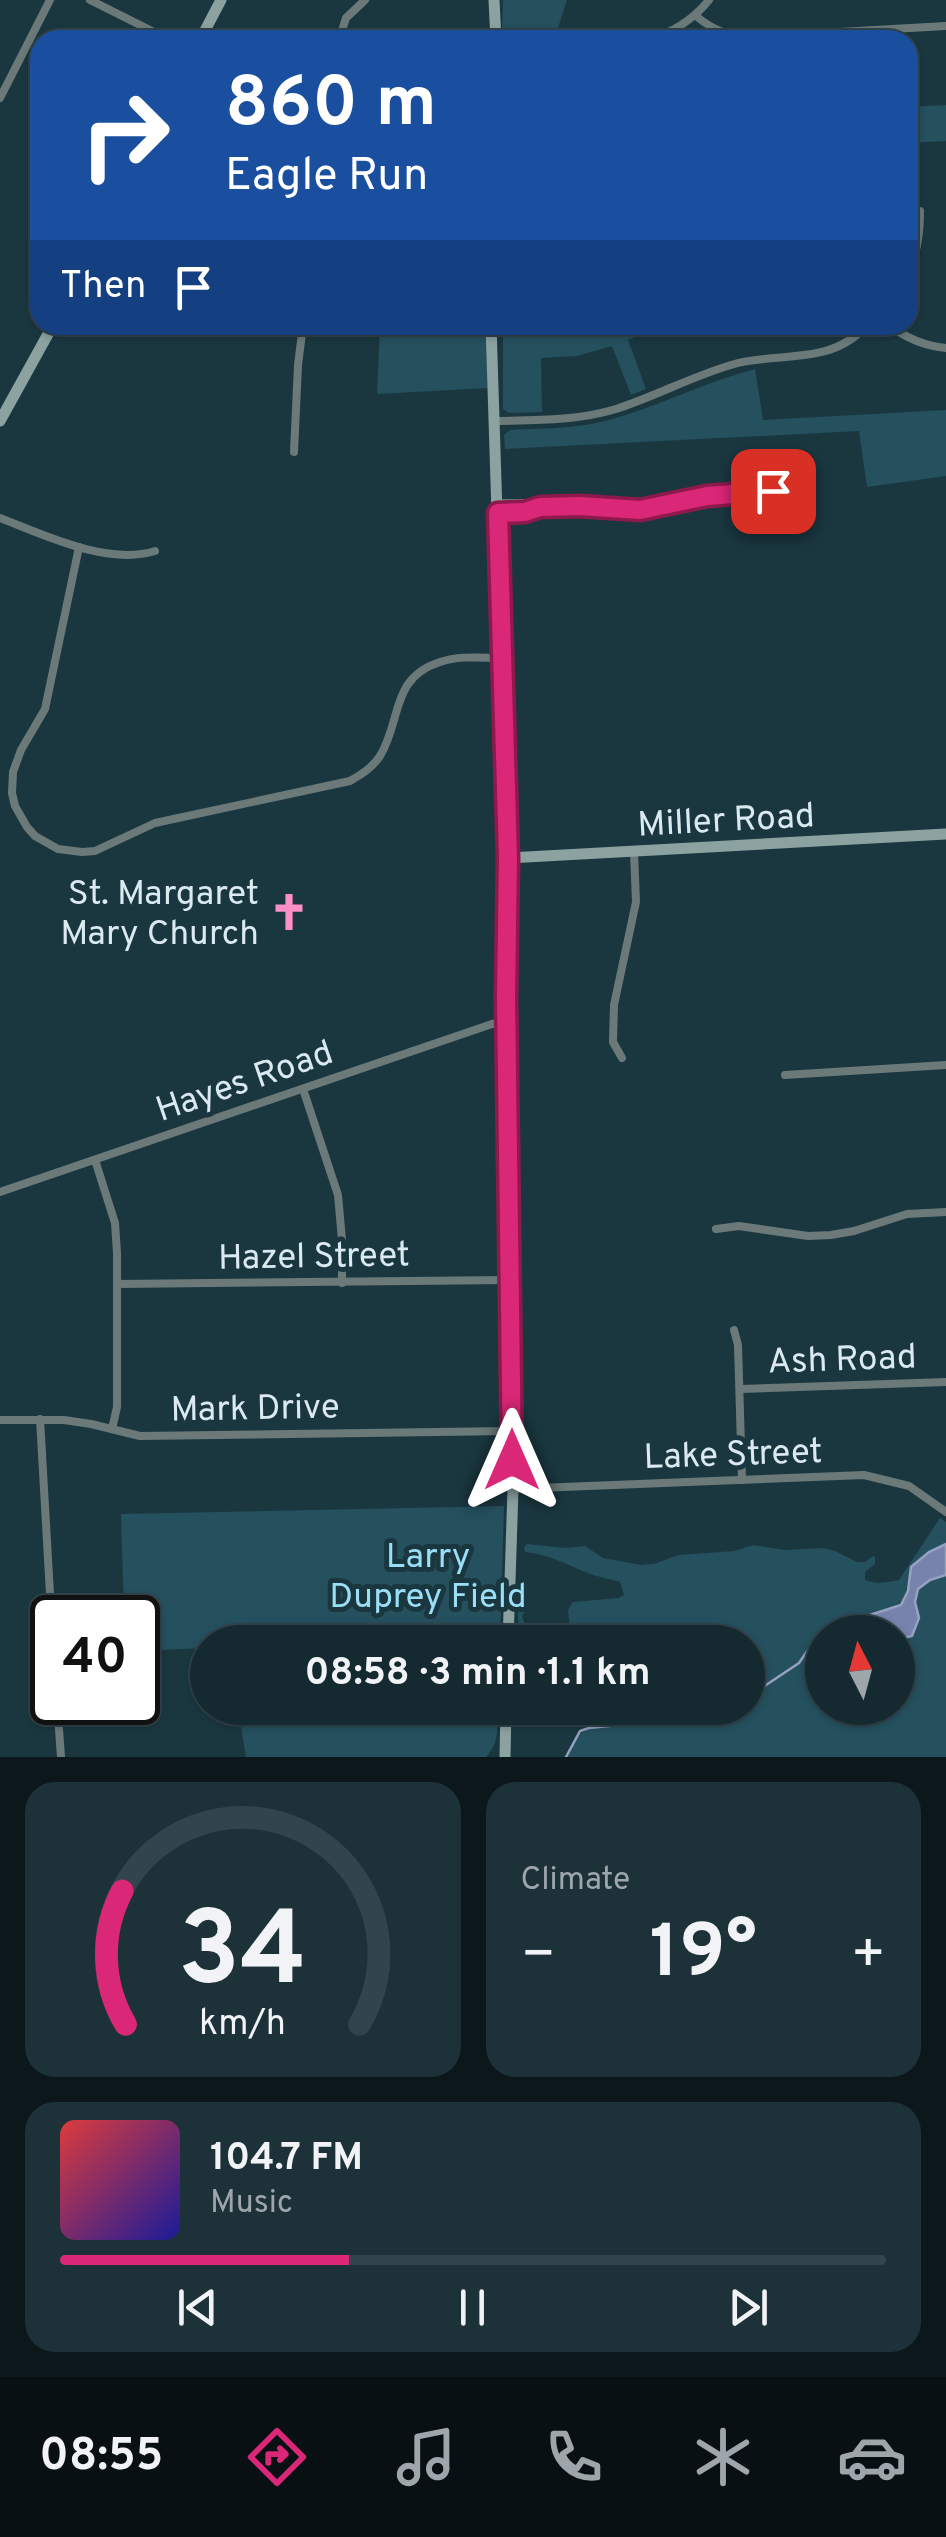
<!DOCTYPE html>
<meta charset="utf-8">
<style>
:root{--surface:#142930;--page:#1d3138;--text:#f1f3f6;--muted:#9da6ab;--line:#33454c;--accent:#db2777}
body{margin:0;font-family:Overpass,sans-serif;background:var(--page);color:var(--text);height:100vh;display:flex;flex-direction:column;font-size:38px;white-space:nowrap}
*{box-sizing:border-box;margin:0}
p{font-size:32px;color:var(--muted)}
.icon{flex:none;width:55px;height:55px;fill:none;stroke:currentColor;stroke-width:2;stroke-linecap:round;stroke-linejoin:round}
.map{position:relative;height:1757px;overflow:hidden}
.side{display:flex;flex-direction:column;gap:25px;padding:25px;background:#0b171a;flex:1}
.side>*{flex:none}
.guide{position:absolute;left:30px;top:30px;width:888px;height:305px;border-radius:30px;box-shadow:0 2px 8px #0004,0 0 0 2px var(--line);background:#1a4fa0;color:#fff;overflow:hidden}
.needle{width:65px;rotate:354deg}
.fabs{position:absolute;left:805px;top:1615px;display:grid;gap:20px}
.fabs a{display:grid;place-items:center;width:110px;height:110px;border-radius:50%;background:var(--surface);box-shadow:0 2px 8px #0004,0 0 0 2px var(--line);font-size:50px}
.speed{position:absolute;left:30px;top:1595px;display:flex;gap:20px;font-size:50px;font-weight:700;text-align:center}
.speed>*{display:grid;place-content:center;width:130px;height:130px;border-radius:50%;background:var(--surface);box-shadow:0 2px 8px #0004,0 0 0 2px var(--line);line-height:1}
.speed .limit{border:5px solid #111;border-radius:15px;background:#fff;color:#111}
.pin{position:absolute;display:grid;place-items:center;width:85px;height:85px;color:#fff;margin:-42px;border-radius:20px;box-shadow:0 5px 15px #0006}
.me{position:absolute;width:110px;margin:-55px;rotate:0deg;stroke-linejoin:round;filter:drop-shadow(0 0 8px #0008)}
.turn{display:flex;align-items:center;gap:35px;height:210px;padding:0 30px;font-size:45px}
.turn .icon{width:130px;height:130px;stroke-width:2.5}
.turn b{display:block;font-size:70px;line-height:85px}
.then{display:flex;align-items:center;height:95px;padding:0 30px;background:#0003;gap:20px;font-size:38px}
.big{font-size:75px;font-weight:700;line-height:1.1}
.side .widget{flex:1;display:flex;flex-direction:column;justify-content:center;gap:15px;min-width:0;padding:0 35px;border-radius:30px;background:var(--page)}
.side .dial{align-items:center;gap:0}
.dial svg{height:260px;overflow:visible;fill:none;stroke:var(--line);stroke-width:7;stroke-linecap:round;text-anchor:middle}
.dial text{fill:var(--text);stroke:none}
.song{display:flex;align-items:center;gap:30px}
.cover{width:120px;height:120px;border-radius:15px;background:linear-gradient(135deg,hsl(0 70% 55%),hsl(240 70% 35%))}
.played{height:10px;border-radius:5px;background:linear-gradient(90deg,var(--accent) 35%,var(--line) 35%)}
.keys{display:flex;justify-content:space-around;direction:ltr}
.heat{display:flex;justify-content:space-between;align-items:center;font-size:55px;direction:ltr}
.side .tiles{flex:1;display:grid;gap:25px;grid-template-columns:1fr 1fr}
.widget:last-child{grid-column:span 2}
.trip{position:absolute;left:190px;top:1625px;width:575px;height:100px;border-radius:50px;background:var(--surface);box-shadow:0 2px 8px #0004,0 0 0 2px var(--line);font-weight:700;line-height:100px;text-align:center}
.tab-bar{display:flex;height:160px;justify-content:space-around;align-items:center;background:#081013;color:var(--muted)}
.tab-bar .icon{width:70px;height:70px}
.tab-bar .active{color:var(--accent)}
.tab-bar b{font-size:45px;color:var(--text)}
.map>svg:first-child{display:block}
</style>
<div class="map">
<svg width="946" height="1757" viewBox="0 0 946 1757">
<rect width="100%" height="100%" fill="#1a3740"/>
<g fill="#25505e" fill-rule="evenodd">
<path d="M503 0H567L554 40H505L502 35Z"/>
<path d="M946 105V141L908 143V107Z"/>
<path d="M429 325H486L488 388 377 394 380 327Z"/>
<path d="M503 325H662L628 340 646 389 631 395 612 346 577 356 541 358 542 412 509 413 503 409Z"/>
<path d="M755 369 763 420 946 410V476L867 487 859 431 505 449 504 435 510 430C542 428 574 429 605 421 656 408 704 382 755 369Z"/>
<path d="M504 1506 500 1642H208L207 1648 138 1651V1618L124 1617 121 1514Z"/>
<path d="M940 1518 946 1522V1757H565C569 1752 570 1747 573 1742 580 1727 603 1727 616 1720L617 1708H748V1642H518V1601L520 1598 524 1599 526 1608 522 1617 526 1626 564 1631 570 1629 568 1610 573 1602 619 1598 624 1595 620 1582C607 1578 592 1576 580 1570 563 1562 545 1554 525 1552L524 1547 527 1544 565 1548 585 1546 603 1558 641 1565 654 1564 678 1555 735 1551 753 1545 785 1550 823 1548 835 1551 857 1562H865L873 1556 875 1557V1564L865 1572V1580C876 1585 888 1582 899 1580ZM822 1632H898V1708H822Z"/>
<path d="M238 1708H498C497 1726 500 1743 486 1757H246Z"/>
</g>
<path fill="#7883ad" stroke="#95a2c1" stroke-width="2.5" d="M946 1544V1575L930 1580 918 1589 915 1602 919 1618 912 1636 898 1639V1632H861L853 1627 854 1620 901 1605 908 1591 911 1567 929 1552Z"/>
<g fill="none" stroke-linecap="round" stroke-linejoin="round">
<g stroke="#95a2c1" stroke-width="2.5">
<path d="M748 1697 799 1663 812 1644 822 1635"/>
<path d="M566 1757 580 1731 589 1728 649 1722 719 1708"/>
</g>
<g stroke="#6b7a79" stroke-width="8">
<path d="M90 0 170 40"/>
<path d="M696 16C713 30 726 35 748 37L946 26"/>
<path d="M339 40 346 18 365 0"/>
<path d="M647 40C672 33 693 20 709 0"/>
<path d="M0 98 50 0"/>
<path d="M908 272C918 253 920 231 920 211"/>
<path d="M889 325C906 338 924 346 946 348"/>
<path d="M494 421C534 420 577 421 616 409 657 396 696 374 738 363 784 352 832 365 867 325"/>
<path d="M294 452 298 365 303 325"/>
<path d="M498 503H525L540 507"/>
<path d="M498 513 525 512 540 507 580 506 639 510 707 496 747 492H796"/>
<path d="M0 518C44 535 108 566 155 551"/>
<path d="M79 547 45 709 21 750 13 772 12 793 15 806 27 827 35 836 58 849 82 852 95 851 155 823 350 781C362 774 372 768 380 756 402 720 390 678 440 662 460 655 482 658 503 658"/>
<path d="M622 1058 613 1042 614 1005 636 902 634 852"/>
<path d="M785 1075 946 1065"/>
<path d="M303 1089 338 1195 342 1240V1283"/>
<path d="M95 1160 115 1223 117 1253V1407L112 1429"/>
<path d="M0 1192 492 1024 506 1021"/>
<path d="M716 1229 739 1226 808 1236 831 1235 854 1231 907 1214 946 1212"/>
<path d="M117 1284 511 1280"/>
<path d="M734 1330 738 1345 742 1480"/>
<path d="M740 1389 946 1382"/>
<path d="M40 1419 52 1629"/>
<path d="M0 1420H64L91 1424 140 1436 512 1431"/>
<path d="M513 1489 864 1475 909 1486 946 1512"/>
<path d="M57 1702 61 1757"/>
</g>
<g stroke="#8ba2a1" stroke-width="11">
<path d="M494 0 496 40"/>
<path d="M200 40 221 0"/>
<path d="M491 325 508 858 506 997 513 1489 508 1642"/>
<path d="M0 421 53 325"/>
<path d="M508 858 946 834"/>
<path d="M505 1757 506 1708"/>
</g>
</g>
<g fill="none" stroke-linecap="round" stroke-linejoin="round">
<g stroke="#8e194d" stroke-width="25">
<path id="route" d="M512 1460 506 997 508 858 498 513 525 512 540 507 580 506 640 510 707 496 773 491"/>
</g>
<use href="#route" stroke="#db2777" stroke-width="18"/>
</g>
<defs>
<g id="church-bare" transform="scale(3)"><path d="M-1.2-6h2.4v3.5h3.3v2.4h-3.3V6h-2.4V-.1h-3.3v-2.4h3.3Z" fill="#fb8fc6" stroke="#1a3740" stroke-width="2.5" paint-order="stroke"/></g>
</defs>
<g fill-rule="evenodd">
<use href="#church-bare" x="289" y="912"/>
</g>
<g text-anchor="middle" stroke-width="10" stroke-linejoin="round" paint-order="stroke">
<g font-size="35" fill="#daeaf0" stroke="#1a3740">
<text transform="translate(726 819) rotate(-3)" y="12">Miller Road</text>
<text transform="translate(244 1080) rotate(-19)" y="12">Hayes Road</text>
<text transform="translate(314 1255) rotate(-1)" y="12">Hazel Street</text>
<text transform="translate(842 1358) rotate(-2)" y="12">Ash Road</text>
<text transform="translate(255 1407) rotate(-1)" y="12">Mark Drive</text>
<text transform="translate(733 1453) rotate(-2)" y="12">Lake Street</text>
</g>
<g font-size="35" fill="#daeaf0" stroke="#1a3740" text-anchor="end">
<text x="259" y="904">St. Margaret<tspan x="259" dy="40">Mary Church</tspan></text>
</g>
<g font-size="35" fill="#9bdff7" stroke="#1a3740">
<text x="428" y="1567">Larry<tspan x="428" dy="40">Duprey Field</tspan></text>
</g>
</g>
</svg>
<div class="fabs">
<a><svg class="needle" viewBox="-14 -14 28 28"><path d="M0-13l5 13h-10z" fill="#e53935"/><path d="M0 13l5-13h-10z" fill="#9da6ab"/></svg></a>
</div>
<div class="speed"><div class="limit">40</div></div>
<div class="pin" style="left:773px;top:491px;background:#d93025"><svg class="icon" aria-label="arrive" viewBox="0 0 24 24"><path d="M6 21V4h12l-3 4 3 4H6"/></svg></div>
<svg class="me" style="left:512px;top:1460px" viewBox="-20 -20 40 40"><path d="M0-17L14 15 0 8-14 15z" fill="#db2777" stroke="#fff" stroke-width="4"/></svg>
<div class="trip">08:58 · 3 min · 1.1 km</div>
<div class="guide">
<div class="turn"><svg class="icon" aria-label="right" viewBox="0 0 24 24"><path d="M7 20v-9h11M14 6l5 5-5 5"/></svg><div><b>860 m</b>Eagle Run</div></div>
<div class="then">Then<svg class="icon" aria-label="arrive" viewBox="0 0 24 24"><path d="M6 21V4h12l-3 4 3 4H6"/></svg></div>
</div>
</div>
<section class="side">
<div class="tiles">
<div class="widget dial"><svg viewBox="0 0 100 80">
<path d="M14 69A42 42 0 1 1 86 69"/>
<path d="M14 69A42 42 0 0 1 13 28" stroke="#db2777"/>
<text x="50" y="56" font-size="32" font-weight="700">34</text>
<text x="50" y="72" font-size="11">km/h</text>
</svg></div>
<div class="widget"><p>Climate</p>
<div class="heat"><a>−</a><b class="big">19°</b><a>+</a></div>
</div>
<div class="widget">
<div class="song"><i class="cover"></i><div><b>104.7 FM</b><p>Music</p></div></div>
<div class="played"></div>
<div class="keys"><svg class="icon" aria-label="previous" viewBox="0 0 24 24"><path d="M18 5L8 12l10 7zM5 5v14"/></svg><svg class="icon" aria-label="pause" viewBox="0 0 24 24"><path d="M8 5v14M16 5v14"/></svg><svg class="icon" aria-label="next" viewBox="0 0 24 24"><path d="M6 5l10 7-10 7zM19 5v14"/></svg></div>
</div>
</div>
</section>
<nav class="tab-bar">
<b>08:55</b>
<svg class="icon active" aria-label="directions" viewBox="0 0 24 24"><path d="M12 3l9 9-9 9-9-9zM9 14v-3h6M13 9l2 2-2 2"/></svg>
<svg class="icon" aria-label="music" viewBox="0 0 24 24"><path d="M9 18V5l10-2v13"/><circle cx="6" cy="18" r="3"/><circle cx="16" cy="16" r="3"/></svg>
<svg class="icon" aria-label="phone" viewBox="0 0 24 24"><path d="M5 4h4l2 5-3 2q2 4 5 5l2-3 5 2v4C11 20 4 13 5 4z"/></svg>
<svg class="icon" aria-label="climate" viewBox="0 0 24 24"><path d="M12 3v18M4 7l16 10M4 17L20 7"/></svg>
<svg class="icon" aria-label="car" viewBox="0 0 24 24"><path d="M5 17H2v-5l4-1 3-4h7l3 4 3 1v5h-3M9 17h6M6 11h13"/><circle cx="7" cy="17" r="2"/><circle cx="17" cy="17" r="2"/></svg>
</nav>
